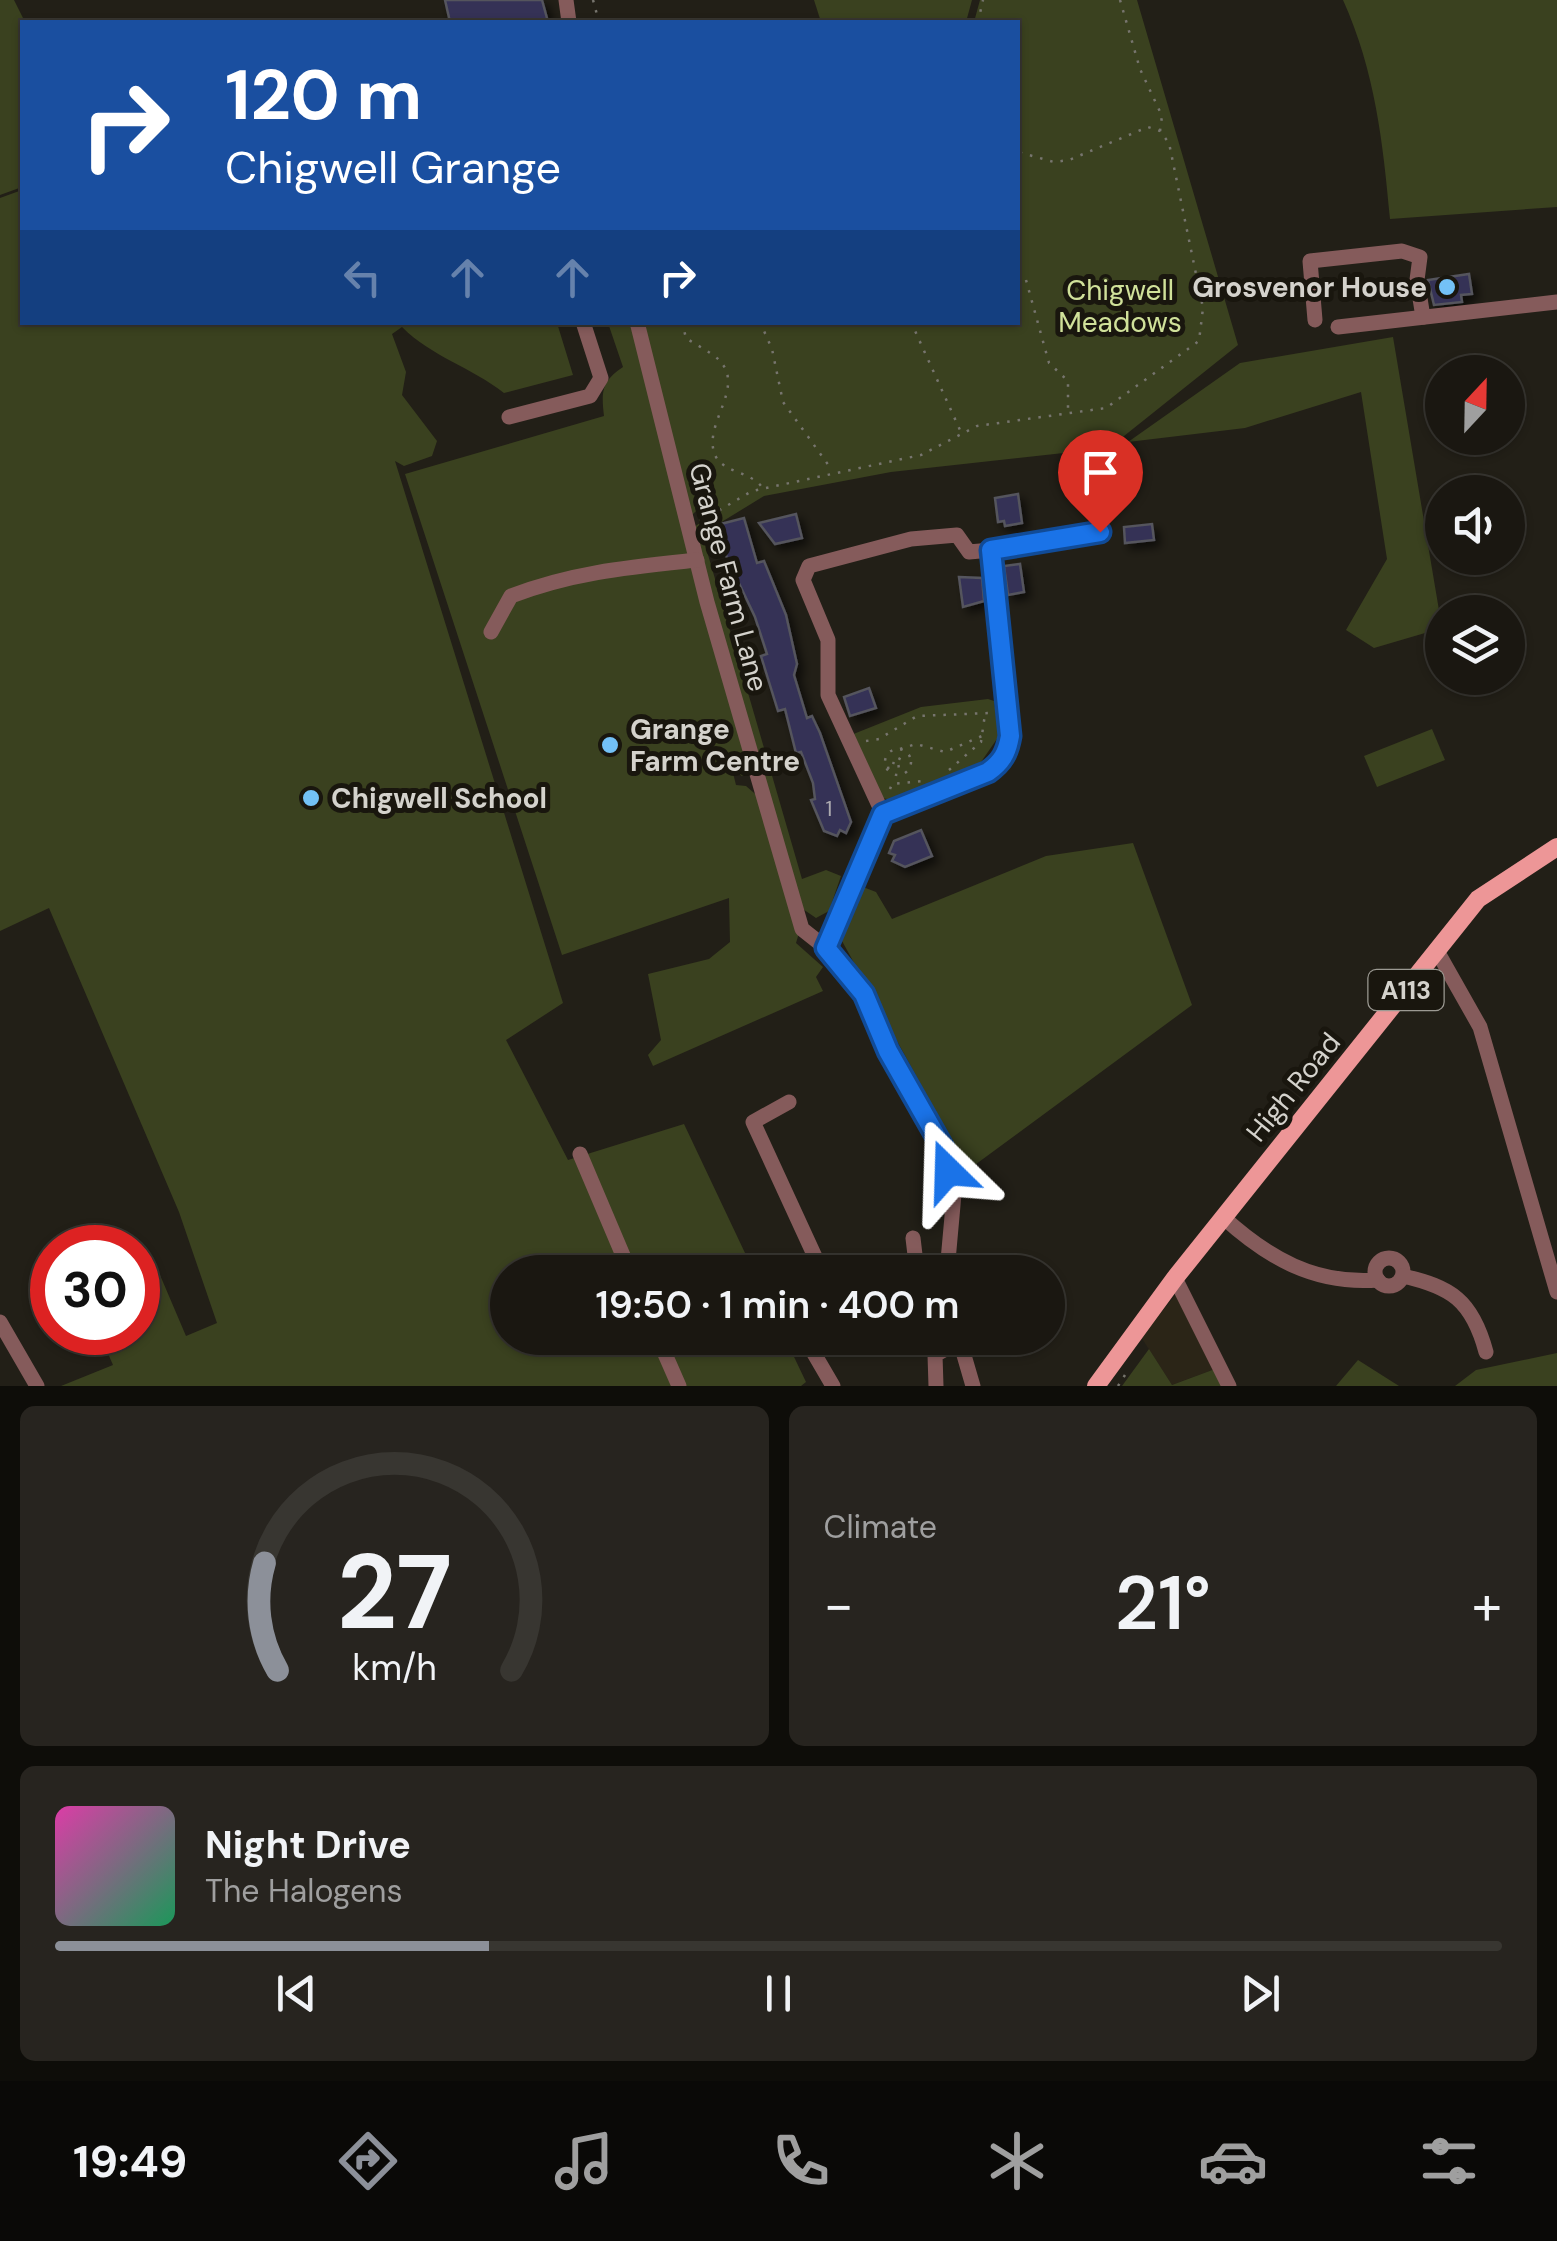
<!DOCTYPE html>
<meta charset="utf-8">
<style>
:root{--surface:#1a1711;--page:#27241f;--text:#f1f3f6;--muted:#9f9f9f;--line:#383631;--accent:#8c9099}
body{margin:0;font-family:"DM Sans",sans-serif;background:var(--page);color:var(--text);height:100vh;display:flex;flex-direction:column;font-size:38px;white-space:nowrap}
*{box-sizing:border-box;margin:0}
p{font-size:32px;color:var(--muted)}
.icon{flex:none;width:55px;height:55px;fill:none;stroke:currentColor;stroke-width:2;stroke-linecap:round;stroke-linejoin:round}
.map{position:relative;height:1386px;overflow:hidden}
.sheet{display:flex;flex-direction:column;gap:20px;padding:20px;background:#0e0d09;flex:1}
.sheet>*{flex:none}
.banner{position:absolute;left:20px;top:20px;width:1000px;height:305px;border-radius:0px;box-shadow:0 2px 8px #0004,0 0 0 2px var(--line);background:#1a4fa0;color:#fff;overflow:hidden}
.needle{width:65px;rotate:22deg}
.controls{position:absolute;left:1425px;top:355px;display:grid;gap:20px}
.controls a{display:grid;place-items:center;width:100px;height:100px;border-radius:50%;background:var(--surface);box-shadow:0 2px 8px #0004,0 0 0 2px var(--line);font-size:50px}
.speed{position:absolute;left:30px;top:1225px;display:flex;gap:20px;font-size:50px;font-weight:700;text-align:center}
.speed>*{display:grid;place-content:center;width:130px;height:130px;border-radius:50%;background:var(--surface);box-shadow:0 2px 8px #0004,0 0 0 2px var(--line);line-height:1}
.speed .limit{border:15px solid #d22;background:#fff;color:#111}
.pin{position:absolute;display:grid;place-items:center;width:85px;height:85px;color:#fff;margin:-102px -42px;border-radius:50% 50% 50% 0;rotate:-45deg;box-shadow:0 0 10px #0007}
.pin .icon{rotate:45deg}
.me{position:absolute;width:110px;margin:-55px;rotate:338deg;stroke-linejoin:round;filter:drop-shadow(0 0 8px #0008)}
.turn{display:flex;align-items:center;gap:35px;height:210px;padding:0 40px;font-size:45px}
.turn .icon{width:130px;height:130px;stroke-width:2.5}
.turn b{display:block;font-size:70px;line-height:85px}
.lanes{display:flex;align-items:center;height:95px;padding:0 40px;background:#0003;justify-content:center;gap:50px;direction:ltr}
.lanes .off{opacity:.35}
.big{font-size:75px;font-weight:600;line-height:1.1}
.sheet .widget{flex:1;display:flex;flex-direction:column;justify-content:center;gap:15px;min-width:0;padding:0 35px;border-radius:15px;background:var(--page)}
.sheet .dial{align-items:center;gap:0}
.dial svg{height:260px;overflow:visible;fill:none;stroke:var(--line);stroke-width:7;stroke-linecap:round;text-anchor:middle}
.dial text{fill:var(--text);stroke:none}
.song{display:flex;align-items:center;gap:30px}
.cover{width:120px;height:120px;border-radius:15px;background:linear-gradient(135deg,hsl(320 70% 55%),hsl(150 70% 35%))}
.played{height:10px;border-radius:5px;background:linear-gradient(90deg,var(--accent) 30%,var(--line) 30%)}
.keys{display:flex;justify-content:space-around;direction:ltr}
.heat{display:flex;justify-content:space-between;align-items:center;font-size:55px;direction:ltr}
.sheet .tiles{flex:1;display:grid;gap:20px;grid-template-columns:1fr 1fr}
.widget:last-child{grid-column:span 2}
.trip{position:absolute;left:490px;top:1255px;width:575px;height:100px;border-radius:50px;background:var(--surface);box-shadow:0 2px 8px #0004,0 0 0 2px var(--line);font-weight:600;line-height:100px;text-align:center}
.tab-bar{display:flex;height:160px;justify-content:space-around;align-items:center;background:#0a0907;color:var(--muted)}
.tab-bar .icon{width:70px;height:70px}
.tab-bar .active{color:var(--accent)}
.tab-bar b{font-size:45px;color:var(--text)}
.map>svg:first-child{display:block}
</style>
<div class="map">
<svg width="1557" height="1386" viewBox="0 0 1557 1386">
<defs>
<filter id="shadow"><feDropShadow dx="5.5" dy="5.5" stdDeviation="5" flood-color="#0009"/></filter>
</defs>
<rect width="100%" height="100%" fill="#221f17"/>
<path fill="#2b2517" d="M1178 1292 1215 1369 1172 1385 1141 1337Z"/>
<g fill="#3a411f">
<path d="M0 0H14L25 22 22 187 0 195Z"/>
<path d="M814 0H972L966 22H821Z"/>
<path d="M980 0H1137L1238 345 1109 448 891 472 764 496 702 534 802 879 826 870 841 876 829 911 816 918 797 905 691 529 700 523 697 510 690 517 640 323 1018 322V22H974Z"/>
<path d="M1343 0H1557V207L1390 219C1383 142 1375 71 1343 0Z"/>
<path d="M22 190V322L557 323 573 375 504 393C471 367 432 357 402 327L392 334 406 372 402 395 437 441 432 456 404 466 395 461 563 1003 506 1040 568 1160 684 1124 754 1272H508V1338H785L806 1382 801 1386H61L113 1365 99 1333 138 1332V1284L160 1275 186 1336 217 1323 179 1212 49 908 0 931V198Z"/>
<path d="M608 323H631L751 769 742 776 732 769 736 785 746 786 761 799 799 933 796 943 823 967 816 977 823 991 653 1066 648 1055 661 1040 648 974 709 959 730 942 729 898 562 955 405 474 604 416C601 391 602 381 623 367Z"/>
<path d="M1393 337 1442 628 1374 648 1346 630 1387 559 1361 392 1245 428 1128 442 1240 363Z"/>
<path d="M988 699 994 701 999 736 981 762 892 800 882 798 851 735 921 707Z"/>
<path d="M1432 729 1445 760 1377 787 1364 756Z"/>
<path d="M1133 843 1192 1005 968 1170 842 941 863 887 876 892 892 919 1046 856Z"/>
<path d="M1149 1349 1172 1385 1215 1369 1224 1386H1122Z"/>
<path d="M1557 1353V1386H1455L1476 1370Z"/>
<path d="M1358 1360 1399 1386H1336Z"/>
</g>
<g fill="#343257" stroke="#54545d" stroke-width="2.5" filter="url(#shadow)">
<path d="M445 0H542L548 22H450Z"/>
<path d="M1469 274 1472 294 1461 295 1462 302 1434 305 1428 280Z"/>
<path d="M1018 494 1022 523 1005 526 1004 521 998 522 995 498Z"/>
<path d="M796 514 802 538 775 544 759 523Z"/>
<path d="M744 518 757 563 764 561 786 615 797 664 794 675 807 718 812 716 820 733 851 822 846 833 840 830 837 836 824 831 811 800 815 799 813 783 801 752 796 753 785 709 778 711 761 656 767 654 755 617 727 558 717 525Z"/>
<path d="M1152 524 1154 540 1125 543 1124 527Z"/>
<path d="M1020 564 1024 592 1008 595 1004 566Z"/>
<path d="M959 577 982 578 984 601 963 607Z"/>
<path d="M869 688 876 708 850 716 844 697Z"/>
<path d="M921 830 932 856 905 867 892 861 895 855 889 853 894 841Z"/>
</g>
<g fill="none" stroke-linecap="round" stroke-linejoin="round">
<g stroke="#77756e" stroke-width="2.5" stroke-dasharray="2.5 8" stroke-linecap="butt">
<path d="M593 0 599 22"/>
<path d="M1120 0 1140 69 1162 116 1160 131"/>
<path d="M978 22 983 0"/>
<path d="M1026 280 1049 363 1068 381V413"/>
<path d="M682 322 686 338C696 345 711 352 719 360 747 388 700 426 716 457 724 472 750 472 761 486"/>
<path d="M760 322 772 349 783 402 832 470"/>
<path d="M911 322 960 430"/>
<path d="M701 521 752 491 921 455 977 426 1106 408 1199 341 1203 308 1169 143 1160 131 1148 127 1069 160 1054 162 1018 152"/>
<path d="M866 741 879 739 917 716 990 713"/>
<path d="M900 749 916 744 945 752 982 736"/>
<circle cx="898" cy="762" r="13"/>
<path d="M887 768 900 766 902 760 896 757 893 764"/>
<path d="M949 770 981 742 985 714"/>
<path d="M890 789 892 784 924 781"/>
<path d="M1118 1386 1125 1375"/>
</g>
<g stroke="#855b5b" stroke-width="15">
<path d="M566 0 569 22"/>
<path d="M1315 320 1310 261 1402 251 1420 257 1417 280 1423 317"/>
<path d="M637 322 707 602 802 929 826 948 864 994 888 1051 943 1148 954 1194 947 1272"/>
<path d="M1338 327 1557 302"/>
<path d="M509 417 590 396 601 378 583 322"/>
<path d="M991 550 1100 532"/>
<path d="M491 632 511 596C573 572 631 567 697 560"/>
<path d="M826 948 883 814 988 772 1001 763 1008 749 991 550 969 552 957 535 911 539 809 566 803 580 828 640V695L883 814"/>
<path d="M1437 951 1480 1027 1557 1292"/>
<path d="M789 1102 753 1122 822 1272"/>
<path d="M580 1154 630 1272"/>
<path d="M1223 1217C1268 1258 1315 1285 1378 1280"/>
<path d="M913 1238 917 1272"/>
<circle cx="1389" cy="1272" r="14"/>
<path d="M1403 1276C1451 1287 1472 1300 1486 1352"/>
<path d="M1175 1278 1229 1386"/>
<path d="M0 1322 37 1386"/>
<path d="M658 1338 679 1386"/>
<path d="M805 1338 833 1386"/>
<path d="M959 1338 973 1386"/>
<path d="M936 1386 935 1355 960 1341"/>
</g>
<path stroke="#ed9697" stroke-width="18" d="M1096 1386 1175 1278 1478 899 1557 847"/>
</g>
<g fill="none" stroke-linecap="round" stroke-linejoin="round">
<g stroke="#114b97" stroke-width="25">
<path id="route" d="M948 1171 943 1148 888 1051 864 994 826 948 883 814 988 772C1002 762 1007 753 1010 736L991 550 1100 532"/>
</g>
<use href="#route" stroke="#1a73e8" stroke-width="18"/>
</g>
<g fill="#73c1f6" stroke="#19160e" stroke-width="4">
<circle cx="1447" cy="287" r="10"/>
<circle cx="610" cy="745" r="10"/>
<circle cx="311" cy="798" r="10"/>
</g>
<g text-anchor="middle" stroke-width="10" stroke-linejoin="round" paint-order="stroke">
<g font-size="22" fill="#acaaaf">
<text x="829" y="816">1</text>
</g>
<rect fill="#19160e" stroke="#9c9a93" stroke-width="2.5" x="1368.5" y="970" width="75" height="40" rx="8"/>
<g font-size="25" font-weight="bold" fill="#d4d2cc">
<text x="1406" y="999">A113</text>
</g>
<g font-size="28" font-weight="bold" fill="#d4d2cc" stroke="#19160e" text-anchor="start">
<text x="1427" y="297" text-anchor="end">Grosvenor House</text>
<text x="630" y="739">Grange<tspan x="630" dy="32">Farm Centre</tspan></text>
<text x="331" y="808">Chigwell School</text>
</g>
<g font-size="28" fill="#d0e19a" stroke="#19160e">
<text x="1120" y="300">Chigwell<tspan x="1120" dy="32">Meadows</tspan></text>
</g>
<g font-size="28" fill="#d4d2cc" stroke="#19160e">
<text transform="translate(729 577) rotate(75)" y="10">Grange Farm Lane</text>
<text transform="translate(1293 1087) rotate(-51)" y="10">High Road</text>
</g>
</g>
</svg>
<div class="controls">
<a><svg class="needle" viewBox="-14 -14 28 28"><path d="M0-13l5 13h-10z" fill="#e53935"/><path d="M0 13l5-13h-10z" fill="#9f9f9f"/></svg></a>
<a><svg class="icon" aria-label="sound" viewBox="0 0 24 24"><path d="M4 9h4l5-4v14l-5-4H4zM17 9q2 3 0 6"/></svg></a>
<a><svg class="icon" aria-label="layers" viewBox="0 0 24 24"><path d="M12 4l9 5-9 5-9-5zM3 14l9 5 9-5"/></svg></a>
</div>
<div class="speed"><div class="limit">30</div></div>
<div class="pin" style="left:1100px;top:532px;background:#d93025"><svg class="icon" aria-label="arrive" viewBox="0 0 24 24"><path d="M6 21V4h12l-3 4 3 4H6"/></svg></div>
<svg class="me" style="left:948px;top:1171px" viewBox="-20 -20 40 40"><path d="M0-17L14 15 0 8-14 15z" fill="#1a73e8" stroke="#fff" stroke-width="4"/></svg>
<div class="trip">19:50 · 1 min · 400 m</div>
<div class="banner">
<div class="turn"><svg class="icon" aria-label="right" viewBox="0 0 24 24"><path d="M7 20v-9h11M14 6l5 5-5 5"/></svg><div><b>120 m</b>Chigwell Grange</div></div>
<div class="lanes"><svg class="icon off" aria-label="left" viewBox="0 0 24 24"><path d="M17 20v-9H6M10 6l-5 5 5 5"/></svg><svg class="icon off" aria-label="ahead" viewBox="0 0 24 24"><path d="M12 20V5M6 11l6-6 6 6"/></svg><svg class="icon off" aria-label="ahead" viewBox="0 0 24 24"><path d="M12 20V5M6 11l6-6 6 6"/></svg><svg class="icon" aria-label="right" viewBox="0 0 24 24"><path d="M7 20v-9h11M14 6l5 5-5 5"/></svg></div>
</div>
</div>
<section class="sheet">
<div class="tiles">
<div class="widget dial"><svg viewBox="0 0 100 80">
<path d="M14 69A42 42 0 1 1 86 69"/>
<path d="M14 69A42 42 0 0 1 10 36" stroke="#8c9099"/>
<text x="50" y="56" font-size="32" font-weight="700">27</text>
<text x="50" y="72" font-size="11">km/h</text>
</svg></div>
<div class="widget"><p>Climate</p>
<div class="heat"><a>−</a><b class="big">21°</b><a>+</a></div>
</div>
<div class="widget">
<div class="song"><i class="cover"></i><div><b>Night Drive</b><p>The Halogens</p></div></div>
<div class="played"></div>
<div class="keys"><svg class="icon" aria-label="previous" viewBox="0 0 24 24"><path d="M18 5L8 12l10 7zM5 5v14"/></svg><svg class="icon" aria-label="pause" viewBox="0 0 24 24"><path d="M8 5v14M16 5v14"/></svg><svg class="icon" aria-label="next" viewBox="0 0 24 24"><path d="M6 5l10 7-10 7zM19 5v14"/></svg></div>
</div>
</div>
</section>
<nav class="tab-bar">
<b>19:49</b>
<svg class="icon active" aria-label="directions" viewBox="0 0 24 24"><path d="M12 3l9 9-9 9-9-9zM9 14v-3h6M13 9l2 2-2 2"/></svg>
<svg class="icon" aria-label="music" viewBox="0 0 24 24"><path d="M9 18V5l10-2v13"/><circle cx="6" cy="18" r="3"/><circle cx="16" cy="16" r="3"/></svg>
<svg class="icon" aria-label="phone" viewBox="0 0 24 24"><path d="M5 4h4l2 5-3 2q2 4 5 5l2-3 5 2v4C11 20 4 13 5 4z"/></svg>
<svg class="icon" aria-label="climate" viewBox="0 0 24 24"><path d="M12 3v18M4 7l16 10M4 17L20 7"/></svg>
<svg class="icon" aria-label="car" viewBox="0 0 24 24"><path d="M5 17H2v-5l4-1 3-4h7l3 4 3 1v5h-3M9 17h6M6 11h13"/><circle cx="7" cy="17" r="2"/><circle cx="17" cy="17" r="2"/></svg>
<svg class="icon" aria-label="filters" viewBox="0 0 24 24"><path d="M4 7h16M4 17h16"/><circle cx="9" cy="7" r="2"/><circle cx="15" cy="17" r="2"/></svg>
</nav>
